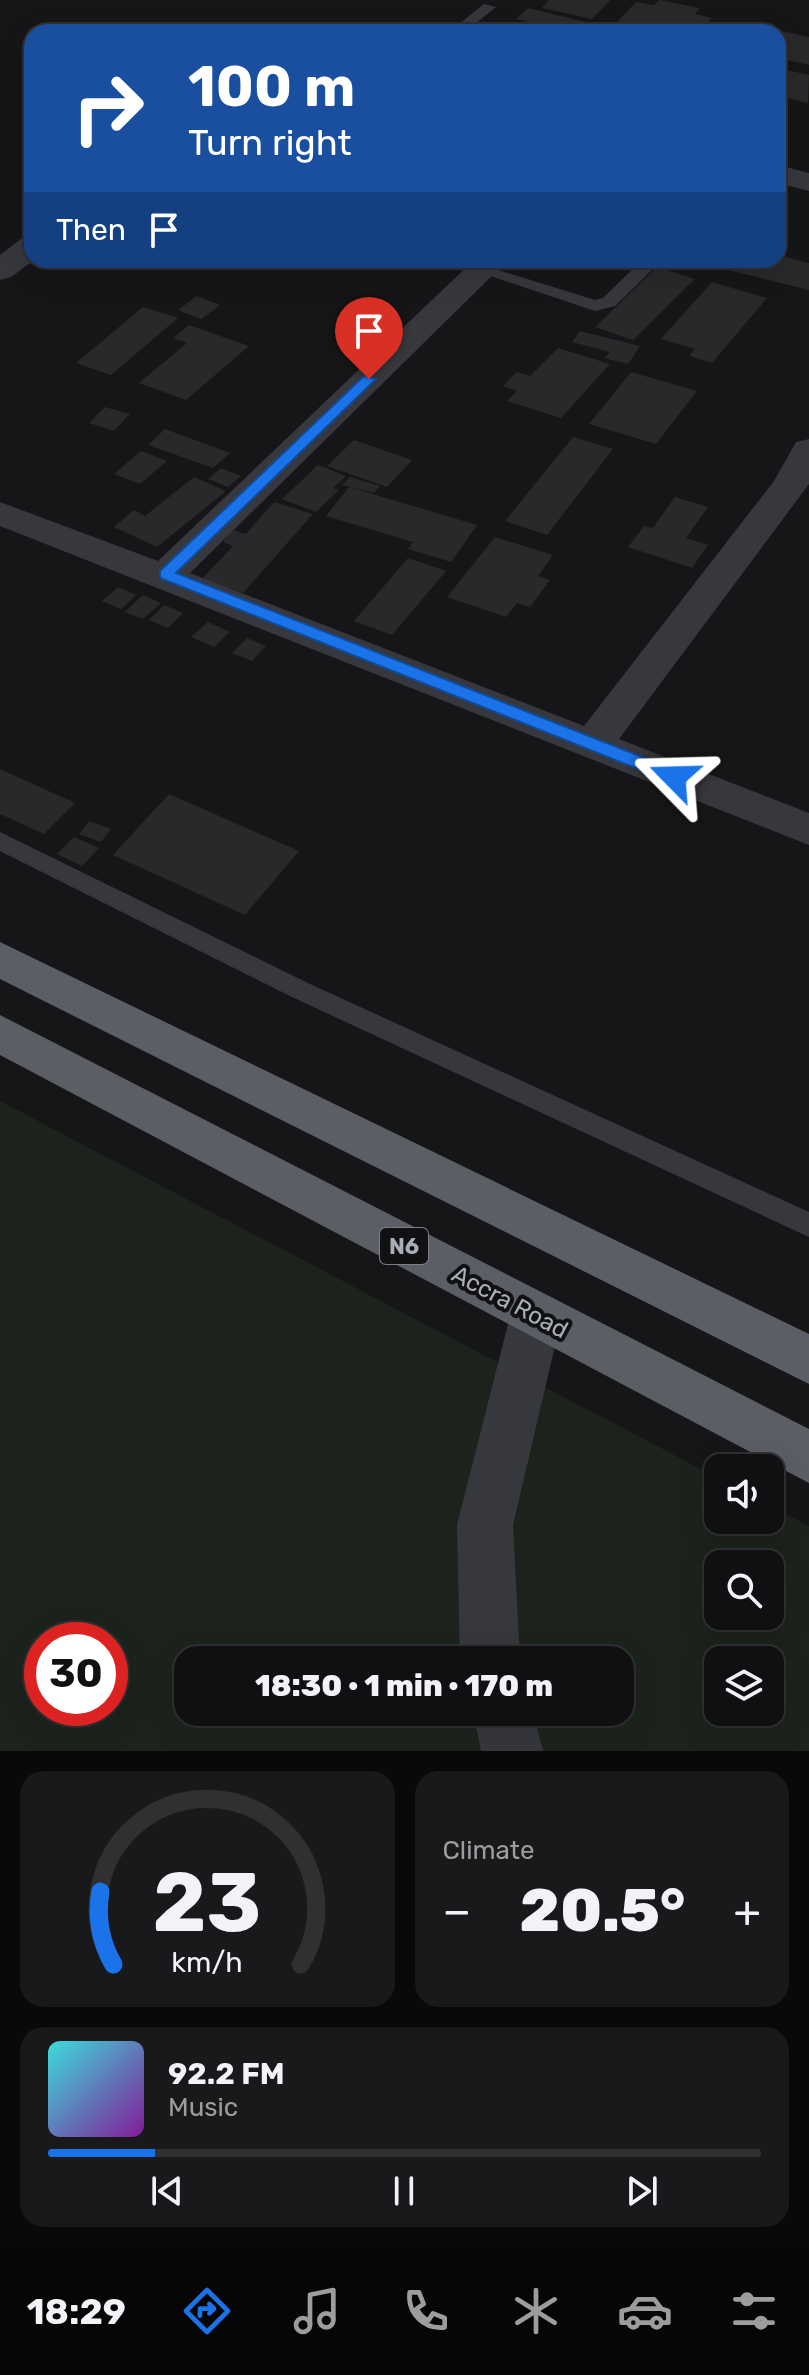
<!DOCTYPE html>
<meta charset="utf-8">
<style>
:root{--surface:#101012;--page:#19191b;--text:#f1f3f6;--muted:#9c9d9f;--line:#303032;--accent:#1a73e8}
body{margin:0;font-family:Rubik,sans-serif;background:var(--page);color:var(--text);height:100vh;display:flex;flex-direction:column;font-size:30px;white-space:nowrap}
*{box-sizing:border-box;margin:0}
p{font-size:26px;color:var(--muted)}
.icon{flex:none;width:44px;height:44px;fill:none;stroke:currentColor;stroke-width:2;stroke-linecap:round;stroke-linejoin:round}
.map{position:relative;height:1751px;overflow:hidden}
.drawer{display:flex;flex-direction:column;gap:20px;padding:20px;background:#09090a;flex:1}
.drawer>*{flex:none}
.hud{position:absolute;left:24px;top:24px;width:762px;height:244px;border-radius:24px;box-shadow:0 8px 32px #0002,0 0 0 2px var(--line);background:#1a4fa0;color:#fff;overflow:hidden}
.buttons{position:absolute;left:704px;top:1454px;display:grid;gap:16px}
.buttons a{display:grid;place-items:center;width:80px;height:80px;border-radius:16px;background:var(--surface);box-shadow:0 8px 32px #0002,0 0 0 2px var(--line);font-size:40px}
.speed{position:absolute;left:24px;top:1622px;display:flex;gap:16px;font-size:40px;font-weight:700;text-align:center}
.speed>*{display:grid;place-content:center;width:104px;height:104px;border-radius:50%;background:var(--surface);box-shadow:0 8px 32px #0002,0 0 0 2px var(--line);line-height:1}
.speed .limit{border:12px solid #d22;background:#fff;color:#111}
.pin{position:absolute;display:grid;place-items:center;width:68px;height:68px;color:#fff;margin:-82px -34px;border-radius:50% 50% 50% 0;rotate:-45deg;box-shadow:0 0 8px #0007}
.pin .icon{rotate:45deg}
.me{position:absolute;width:88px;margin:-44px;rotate:292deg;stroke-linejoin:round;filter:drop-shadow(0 0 6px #0008)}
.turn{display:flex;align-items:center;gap:28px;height:168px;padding:0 32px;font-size:36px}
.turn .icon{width:104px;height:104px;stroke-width:2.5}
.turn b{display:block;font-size:56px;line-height:68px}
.then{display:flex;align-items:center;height:76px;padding:0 32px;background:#0003;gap:16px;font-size:30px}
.big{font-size:60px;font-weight:800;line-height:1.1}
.drawer .tile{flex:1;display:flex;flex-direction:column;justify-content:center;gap:12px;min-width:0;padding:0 28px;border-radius:24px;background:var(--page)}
.drawer .dial{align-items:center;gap:0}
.dial svg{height:208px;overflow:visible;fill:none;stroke:var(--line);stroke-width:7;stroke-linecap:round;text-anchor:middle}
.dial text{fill:var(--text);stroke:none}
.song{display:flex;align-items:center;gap:24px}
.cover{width:96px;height:96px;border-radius:12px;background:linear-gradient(135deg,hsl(180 70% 55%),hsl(290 70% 35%))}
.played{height:8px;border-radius:4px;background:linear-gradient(90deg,var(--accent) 15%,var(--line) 15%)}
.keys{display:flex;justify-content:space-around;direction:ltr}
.heat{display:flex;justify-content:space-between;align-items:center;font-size:44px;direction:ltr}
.drawer .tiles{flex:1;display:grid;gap:20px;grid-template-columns:1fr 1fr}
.tile:last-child{grid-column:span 2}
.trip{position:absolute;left:174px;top:1646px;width:460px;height:80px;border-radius:24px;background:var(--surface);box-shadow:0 8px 32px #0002,0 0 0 2px var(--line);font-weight:800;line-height:80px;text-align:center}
.tab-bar{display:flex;height:128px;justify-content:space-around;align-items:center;background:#060607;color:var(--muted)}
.tab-bar .icon{width:56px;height:56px}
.tab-bar .selected{color:var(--accent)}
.tab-bar b{font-size:36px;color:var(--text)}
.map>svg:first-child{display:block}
</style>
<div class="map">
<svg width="809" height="1751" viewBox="0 0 809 1751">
<rect width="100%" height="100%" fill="#161618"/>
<path fill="#1c231d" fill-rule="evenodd" d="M0 1101 718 1478V1520H770V1506L809 1526V1751H0ZM718 1564H770V1616H718ZM42 1640H110V1708H42ZM188 1660H620V1712H188ZM718 1660H770V1712H718Z"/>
<g fill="#29292c">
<path d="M549 0H610L592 19 542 8Z"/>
<path d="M659 0 700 8 695 14 712 18 700 32H664L617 22 636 2 654 5Z"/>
<path d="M528 8 590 23 581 32H568L516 19Z"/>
<path d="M481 22 507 28 511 24 539 32H470Z"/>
<path d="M754 25 809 37V65L778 58V32H747Z"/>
<path d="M778 68 809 75 808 103 778 96Z"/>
<path d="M778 255 809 263V290L716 267 721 260H778Z"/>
<path d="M657 267 695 279 633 340 595 327Z"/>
<path d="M712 282 767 298 712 363 689 356 695 349 661 339Z"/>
<path d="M197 296 220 305 201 319 178 310Z"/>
<path d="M143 307 178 318 111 375 76 363Z"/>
<path d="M189 325 249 346 186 400 139 383 187 343 173 338Z"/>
<path d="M580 331 640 346 628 364 605 358 610 352 572 342Z"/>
<path d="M558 348 610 364 561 418 507 401 517 391 503 386 517 372 530 376Z"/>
<path d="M631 372 697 391 656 444 589 424Z"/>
<path d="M105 407 130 414 114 431 89 423Z"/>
<path d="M165 429 230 453 213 468 148 445Z"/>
<path d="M573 437 613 449 547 535 505 521Z"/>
<path d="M354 440 412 460 387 487 327 466Z"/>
<path d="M141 451 167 461 140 484 114 474Z"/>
<path d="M318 465 346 476 333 488 339 490 316 512 282 499Z"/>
<path d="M221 468 241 476 228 487 208 479Z"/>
<path d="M194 477 226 491 157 547 114 527 134 510 145 516Z"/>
<path d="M350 477 380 486 374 493 342 485Z"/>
<path d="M349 487 477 525 451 562 408 549 413 542 326 516Z"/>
<path d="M675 497 708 507 686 538 708 545 692 568 628 547 644 526 653 528Z"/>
<path d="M274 502 313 514 243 593 202 579 233 546 223 542 233 530 246 534Z"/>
<path d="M495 537 553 555 538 576 550 580 530 607 517 603 506 617 447 597Z"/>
<path d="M408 558 446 571 392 635 354 621Z"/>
<path d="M118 587 136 595 121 609 102 601Z"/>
<path d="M143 595 161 603 143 619 125 612Z"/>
<path d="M164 605 183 613 168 628 149 620Z"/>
<path d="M208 622 230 632 214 647 191 637Z"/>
<path d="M247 638 266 646 252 661 232 653Z"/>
<path d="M0 769 75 803 44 834 0 814Z"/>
<path d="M169 794 299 851 245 915 113 855Z"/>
<path d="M89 821 111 829 101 842 79 834Z"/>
<path d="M74 837 99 848 82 866 57 854Z"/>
</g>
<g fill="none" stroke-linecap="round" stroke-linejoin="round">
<g fill="#37383d" fill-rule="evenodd">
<path d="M484 4 496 7 465 32H449Z"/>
<path d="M644 263 653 268 650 272 615 306 595 311 473 270 482 265 595 300 603 298 638 264Z"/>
<path d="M0 832 310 984 809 1212V1237L292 997 0 851Z"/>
</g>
<g fill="#37383d" fill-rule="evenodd">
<path d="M778 165 809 173V191L778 183Z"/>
<path d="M32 237 34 260 11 277 0 280V255L21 239Z"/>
<path d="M474 260H508L190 573 584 726 774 481 796 442 809 439V484L619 739 809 813V845L0 526V502L158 561Z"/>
<path d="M536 1293 555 1300 562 1316 513 1525 520 1660H460L457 1525 510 1316 517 1300Z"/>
<path d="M473 1712H533L543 1751H481Z"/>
</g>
<g fill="#5b5e65" fill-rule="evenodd">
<path d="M0 942 809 1334V1384L0 979Z"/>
<path d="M0 1015 809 1429V1483L0 1055Z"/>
</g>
</g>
<path fill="#1a73e8" stroke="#114b97" stroke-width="2" d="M364 376 376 379 176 573 680 772V781H668L160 578V571Z"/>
<g text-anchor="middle" stroke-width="8" stroke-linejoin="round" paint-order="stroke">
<rect fill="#111113" stroke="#7b7e86" stroke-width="2" x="380" y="1228" width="48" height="36" rx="6"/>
<g font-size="22" font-weight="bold" fill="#a8adb8">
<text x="404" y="1254">N6</text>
</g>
<g font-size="24" fill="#a8adb8" stroke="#111113">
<text transform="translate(510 1302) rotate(28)" y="8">Accra Road</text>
</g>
</g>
</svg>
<div class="buttons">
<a><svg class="icon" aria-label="sound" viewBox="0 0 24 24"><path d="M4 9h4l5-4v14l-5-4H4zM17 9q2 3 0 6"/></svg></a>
<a><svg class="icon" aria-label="search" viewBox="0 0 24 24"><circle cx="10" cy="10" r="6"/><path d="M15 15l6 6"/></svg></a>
<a><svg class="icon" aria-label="layers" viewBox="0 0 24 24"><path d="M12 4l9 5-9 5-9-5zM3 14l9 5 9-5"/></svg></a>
</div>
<div class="speed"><div class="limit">30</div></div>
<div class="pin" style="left:369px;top:379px;background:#d93025"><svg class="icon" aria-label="arrive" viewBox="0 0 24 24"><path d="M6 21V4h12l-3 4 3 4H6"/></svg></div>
<svg class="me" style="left:674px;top:777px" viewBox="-20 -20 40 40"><path d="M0-17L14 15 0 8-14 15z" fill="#1a73e8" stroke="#fff" stroke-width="4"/></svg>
<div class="trip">18:30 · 1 min · 170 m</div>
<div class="hud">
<div class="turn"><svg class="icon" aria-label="right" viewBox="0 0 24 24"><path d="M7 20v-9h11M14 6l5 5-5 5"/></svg><div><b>100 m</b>Turn right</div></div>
<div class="then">Then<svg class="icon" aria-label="arrive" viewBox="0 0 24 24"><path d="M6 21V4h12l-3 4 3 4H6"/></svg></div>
</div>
</div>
<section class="drawer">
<div class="tiles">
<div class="tile dial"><svg viewBox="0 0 100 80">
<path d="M14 69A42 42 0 1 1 86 69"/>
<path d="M14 69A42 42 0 0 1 9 41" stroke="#1a73e8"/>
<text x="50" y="56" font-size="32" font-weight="700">23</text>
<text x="50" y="72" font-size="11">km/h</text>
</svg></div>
<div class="tile"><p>Climate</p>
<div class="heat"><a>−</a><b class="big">20.5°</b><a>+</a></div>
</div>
<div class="tile">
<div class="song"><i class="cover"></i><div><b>92.2 FM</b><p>Music</p></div></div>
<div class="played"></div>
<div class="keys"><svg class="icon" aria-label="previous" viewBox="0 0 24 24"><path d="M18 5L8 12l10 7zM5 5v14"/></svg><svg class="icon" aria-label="pause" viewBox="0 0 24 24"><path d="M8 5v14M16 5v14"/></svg><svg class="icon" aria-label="next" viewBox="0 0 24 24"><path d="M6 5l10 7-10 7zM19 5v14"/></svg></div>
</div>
</div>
</section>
<nav class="tab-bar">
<b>18:29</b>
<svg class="icon selected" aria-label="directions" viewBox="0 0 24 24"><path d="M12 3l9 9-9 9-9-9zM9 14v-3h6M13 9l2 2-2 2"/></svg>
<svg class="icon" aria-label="music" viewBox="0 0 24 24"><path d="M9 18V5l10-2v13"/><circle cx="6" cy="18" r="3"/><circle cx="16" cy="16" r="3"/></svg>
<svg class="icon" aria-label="phone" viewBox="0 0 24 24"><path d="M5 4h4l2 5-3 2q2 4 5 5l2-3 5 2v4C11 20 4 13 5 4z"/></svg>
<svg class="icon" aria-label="climate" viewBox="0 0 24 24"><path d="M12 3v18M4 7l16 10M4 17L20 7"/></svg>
<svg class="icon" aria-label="car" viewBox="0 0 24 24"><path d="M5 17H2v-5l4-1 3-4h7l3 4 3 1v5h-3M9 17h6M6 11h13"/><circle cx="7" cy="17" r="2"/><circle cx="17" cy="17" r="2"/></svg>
<svg class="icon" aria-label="filters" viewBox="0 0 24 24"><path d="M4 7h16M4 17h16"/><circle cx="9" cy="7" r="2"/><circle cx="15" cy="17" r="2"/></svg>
</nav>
